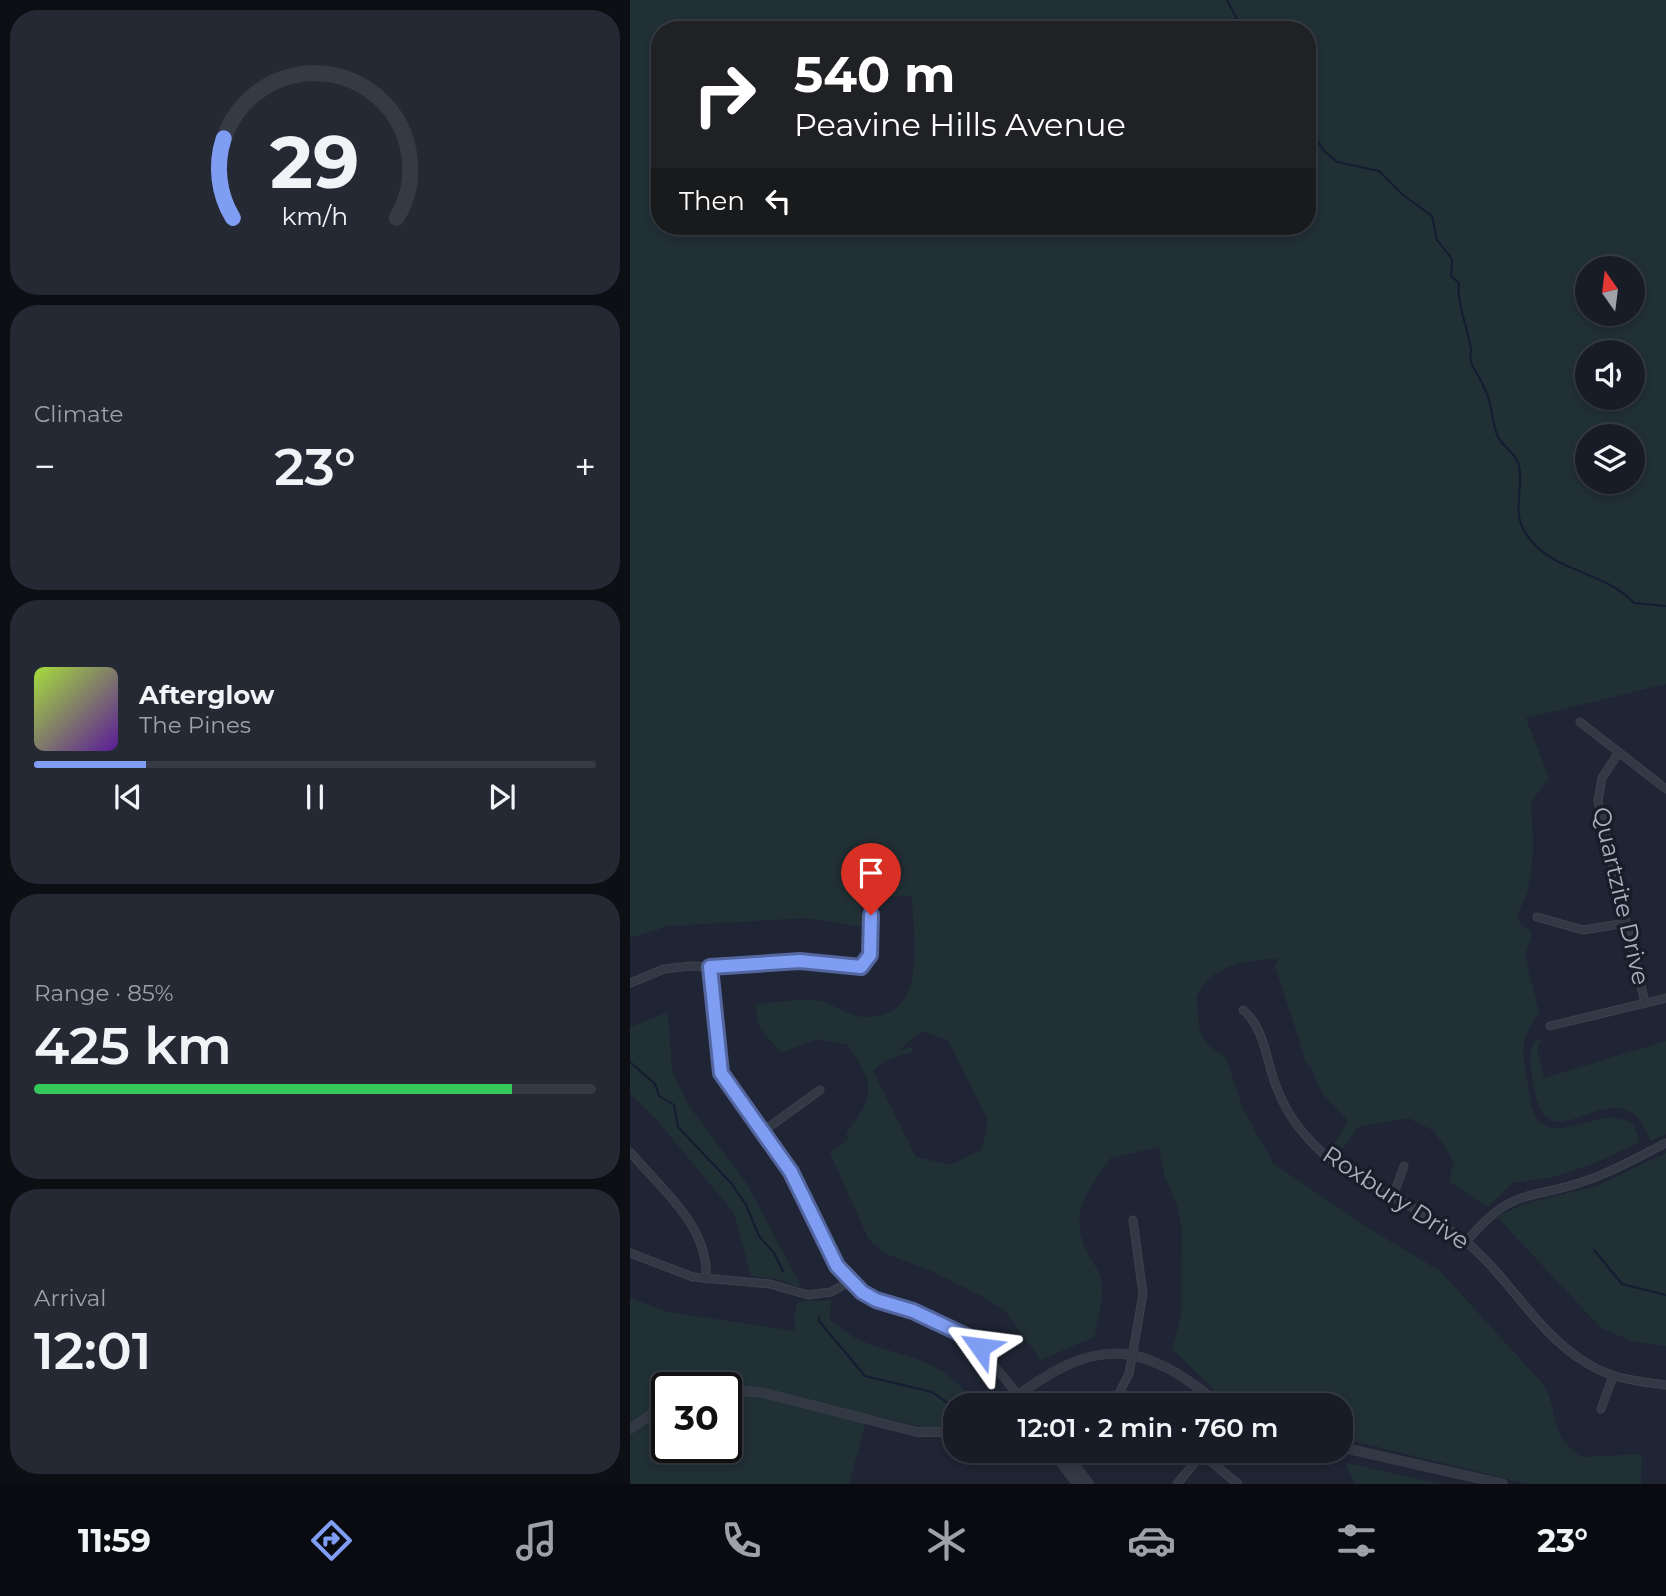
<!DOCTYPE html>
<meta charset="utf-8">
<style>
:root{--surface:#171c27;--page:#242933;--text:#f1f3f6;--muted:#9ea1a7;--line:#363a44;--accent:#809df4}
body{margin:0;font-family:Montserrat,sans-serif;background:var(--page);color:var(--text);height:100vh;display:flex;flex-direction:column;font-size:26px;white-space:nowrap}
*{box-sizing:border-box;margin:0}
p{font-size:23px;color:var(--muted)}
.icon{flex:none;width:38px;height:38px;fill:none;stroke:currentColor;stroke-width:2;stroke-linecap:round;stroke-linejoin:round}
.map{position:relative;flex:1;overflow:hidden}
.drawer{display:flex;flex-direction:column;gap:10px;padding:10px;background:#0d0f15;width:630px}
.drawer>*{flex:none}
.guide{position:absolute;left:21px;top:21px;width:665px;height:214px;border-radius:28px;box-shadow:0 4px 10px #0003,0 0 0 2px var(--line);background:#202124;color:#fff;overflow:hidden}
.needle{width:46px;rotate:346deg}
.fabs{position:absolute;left:945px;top:256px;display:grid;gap:14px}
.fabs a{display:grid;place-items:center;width:70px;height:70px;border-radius:50%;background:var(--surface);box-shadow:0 4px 10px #0003,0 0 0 2px var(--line);font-size:35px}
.speed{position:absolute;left:21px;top:1372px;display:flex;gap:14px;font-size:35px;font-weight:700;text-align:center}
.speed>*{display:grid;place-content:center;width:91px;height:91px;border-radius:50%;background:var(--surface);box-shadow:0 4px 10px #0003,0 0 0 2px var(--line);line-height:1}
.speed .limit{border:4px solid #111;border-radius:10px;background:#fff;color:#111}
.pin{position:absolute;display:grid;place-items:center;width:60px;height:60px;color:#fff;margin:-72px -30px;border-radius:50% 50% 50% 0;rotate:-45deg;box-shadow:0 0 7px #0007}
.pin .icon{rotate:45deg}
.me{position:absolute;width:77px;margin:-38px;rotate:301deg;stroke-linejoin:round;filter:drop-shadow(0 0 5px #0008)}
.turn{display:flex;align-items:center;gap:24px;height:147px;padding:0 28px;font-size:32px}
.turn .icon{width:91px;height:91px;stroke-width:2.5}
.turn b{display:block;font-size:49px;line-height:60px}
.then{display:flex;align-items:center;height:66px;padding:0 28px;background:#0003;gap:14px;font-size:26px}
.big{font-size:52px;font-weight:600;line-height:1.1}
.drawer .tile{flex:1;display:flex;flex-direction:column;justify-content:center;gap:10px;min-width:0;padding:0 24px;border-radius:28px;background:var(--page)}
.drawer .dial{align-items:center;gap:0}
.dial svg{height:182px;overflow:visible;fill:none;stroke:var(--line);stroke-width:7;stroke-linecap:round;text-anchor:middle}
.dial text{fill:var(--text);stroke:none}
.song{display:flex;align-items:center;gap:21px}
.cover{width:84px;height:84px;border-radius:10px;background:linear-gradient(135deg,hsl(80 70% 55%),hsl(270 70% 35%))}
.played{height:7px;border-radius:4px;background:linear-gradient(90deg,var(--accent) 20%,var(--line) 20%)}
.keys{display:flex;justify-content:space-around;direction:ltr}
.heat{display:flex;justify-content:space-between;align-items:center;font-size:38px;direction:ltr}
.charge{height:10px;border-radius:5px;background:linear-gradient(90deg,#34c759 85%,var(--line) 0)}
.trip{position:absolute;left:313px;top:1393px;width:410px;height:70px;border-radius:28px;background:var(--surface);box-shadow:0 4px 10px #0003,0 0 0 2px var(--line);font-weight:600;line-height:70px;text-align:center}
.dock{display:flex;height:112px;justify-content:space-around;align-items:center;background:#090b10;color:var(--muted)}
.dock .icon{width:49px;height:49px}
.dock .current{color:var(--accent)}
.dock b{font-size:32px;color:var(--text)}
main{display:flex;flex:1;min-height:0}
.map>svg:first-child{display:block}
</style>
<main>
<section class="drawer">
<div class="tile dial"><svg viewBox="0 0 100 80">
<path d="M14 69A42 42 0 1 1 86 69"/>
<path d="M14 69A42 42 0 0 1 10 34" stroke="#809df4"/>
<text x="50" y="56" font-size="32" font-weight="700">29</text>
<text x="50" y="72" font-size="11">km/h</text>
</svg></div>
<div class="tile"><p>Climate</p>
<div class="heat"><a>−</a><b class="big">23°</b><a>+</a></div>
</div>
<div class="tile">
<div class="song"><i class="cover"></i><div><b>Afterglow</b><p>The Pines</p></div></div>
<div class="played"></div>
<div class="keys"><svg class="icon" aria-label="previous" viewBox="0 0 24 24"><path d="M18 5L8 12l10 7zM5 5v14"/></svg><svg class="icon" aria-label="pause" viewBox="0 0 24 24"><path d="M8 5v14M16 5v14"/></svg><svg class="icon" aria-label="next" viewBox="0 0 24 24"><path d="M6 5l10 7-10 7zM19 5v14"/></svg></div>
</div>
<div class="tile"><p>Range · 85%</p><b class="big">425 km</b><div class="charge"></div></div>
<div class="tile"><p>Arrival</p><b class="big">12:01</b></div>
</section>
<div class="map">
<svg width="1036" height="1484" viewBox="0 0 1036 1484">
<rect width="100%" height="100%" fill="#1f2534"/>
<g fill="#213035" fill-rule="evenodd">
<path d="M0 0H1036V684L896 718 919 778 901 802C903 837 907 883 887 914L890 924 902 933 895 956 909 1013C891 1038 891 1049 897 1079 899 1089 899 1102 903 1111 914 1144 954 1120 976 1118 986 1117 993 1120 1003 1123L1010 1142 963 1164 924 1177 882 1183 858 1207 819 1181 824 1161 804 1131 778 1118 728 1127 708 1156 700 1150 718 1121 692 1093 681 1067 677 1065 645 966 649 958C613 962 585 962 566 997L570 1033 578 1045 596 1058 613 1109 644 1164 735 1226 810 1271 913 1384C924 1400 922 1419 931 1437 935 1444 945 1451 951 1457L1012 1454 1011 1484H898L711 1438 710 1405 598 1403 542 1349 551 1317 552 1229 547 1206 534 1174 529 1147 481 1158C456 1192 438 1212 458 1255 461 1261 467 1267 469 1273 477 1291 468 1319 464 1337L411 1360 375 1311 348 1294 304 1272 256 1254 239 1240 200 1153 218 1139 216 1133C247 1095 244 1084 218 1045L187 1039 152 1053 130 1029 125 1004C145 1003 171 997 190 1001 205 1004 219 1017 235 1017 300 1019 283 938 282 896H243V886L226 889 235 927 176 918 39 926 0 938ZM30 30H677V226H30ZM957 268H1003V313H957ZM957 352H1003V397H957ZM957 436H1003V481H957ZM292 1031 318 1040 358 1120 352 1149 321 1165 286 1157 243 1071 258 1059 283 1052 281 1047 268 1051Z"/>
<path d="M38 1012 42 1070 57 1103 117 1184 172 1288 148 1279 121 1276 104 1213 26 1119 0 1093V1027Z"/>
<path d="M906 1040H911L907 1049 914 1078 1036 1041V1134L1021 1141C1016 1132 1012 1120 1004 1114 965 1086 916 1166 903 1082 901 1067 897 1053 906 1040Z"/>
<path d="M1036 1153V1346L1004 1342 971 1328 867 1217 891 1205 967 1186Z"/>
<path d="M0 1298 38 1312 166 1331 164 1319 167 1302 201 1300 200 1320C209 1326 218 1334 227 1339 280 1362 307 1352 346 1405H326L325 1424 302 1429 238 1414 219 1484H0ZM37 1388H96V1447H37Z"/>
<path d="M715 1463 812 1484H725Z"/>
</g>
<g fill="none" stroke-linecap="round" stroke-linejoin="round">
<g stroke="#141c31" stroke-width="2">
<path d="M597 0 609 23V30"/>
<path d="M677 125 694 151 707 162 749 171 773 195 802 216 807 240 822 259 821 276 829 283C826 302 838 328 841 349 841 354 839 360 842 365 848 375 854 385 858 397 862 408 863 427 868 437 872 446 887 454 889 466 895 497 876 515 905 545 930 571 977 574 1004 603L1036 606"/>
<path d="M0 1062 25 1084 29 1096 44 1105 48 1127 101 1183 116 1205 129 1236 144 1253 153 1271"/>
<path d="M964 1250 992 1284 1036 1295"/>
<path d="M189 1317V1321L235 1376 302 1392 326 1409"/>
</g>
<g stroke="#3c414f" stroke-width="9">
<g id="minor">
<path d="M950 722 1036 789"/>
<path d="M989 752 972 778 968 801 1015 1003"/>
<path d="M907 917 953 930 996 923"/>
<path d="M80 967 88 1060 93 1079 161 1172 211 1273 224 1287 246 1300 283 1311 344 1341 388 1395"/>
<path d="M0 983 34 969 61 966 103 968 170 961 231 967 239 959 242 925 233 889"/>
<path d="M613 1010C635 1028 636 1061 646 1086 653 1105 663 1122 676 1136 718 1186 786 1201 835 1241 879 1277 907 1333 955 1362 981 1379 1006 1381 1036 1385"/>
<path d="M920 1026 1036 998"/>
<path d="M132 1132 190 1090"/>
<path d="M0 1152C31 1189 80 1227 76 1279"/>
<path d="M763 1196 774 1166"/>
<path d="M836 1242C884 1185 896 1202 958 1180 984 1171 1010 1156 1036 1143"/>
<path d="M0 1253 63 1277 140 1284 178 1295 201 1292 219 1282"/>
<path d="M490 1395 509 1405"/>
<path d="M483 1405 499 1374 513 1294 503 1220"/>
<path d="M971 1409 983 1376"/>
<path d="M568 1451 608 1484"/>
<path d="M547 1484 572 1454"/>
</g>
</g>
<g stroke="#3c414f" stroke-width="10">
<g id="tertiary">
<path d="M96 1389 134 1393 287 1432H326"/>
<path d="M388 1395 400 1405"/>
<path d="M375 1405C461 1338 506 1335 590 1405"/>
<path d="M0 1429 37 1403"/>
<path d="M710 1447 873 1484"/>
<path d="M423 1451 447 1484"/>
<path d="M434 1451 459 1484"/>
</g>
</g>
<use href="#minor" stroke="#333845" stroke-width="7"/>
<use href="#tertiary" stroke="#333845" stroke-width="9"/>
</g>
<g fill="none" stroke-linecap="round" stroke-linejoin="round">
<g stroke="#53669f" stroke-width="18">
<path id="route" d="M241 915 240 955 231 967 170 961 80 967 91 1073 161 1172 207 1266 232 1292 246 1300 283 1311 338 1337 350 1347"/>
</g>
<use href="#route" stroke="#809df4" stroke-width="12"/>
</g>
<g text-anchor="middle" stroke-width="7" stroke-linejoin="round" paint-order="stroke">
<g font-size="24" fill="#acb2c2" stroke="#181d29">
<text transform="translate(991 896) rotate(77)" y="8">Quartzite Drive</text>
<text transform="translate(766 1198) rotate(33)" y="8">Roxbury Drive</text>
</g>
</g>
</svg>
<div class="fabs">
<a><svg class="needle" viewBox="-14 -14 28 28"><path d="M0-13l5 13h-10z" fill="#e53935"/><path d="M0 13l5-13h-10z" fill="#9ea1a7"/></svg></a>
<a><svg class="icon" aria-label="sound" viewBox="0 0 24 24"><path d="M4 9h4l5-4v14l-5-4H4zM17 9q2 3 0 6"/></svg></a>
<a><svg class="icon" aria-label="layers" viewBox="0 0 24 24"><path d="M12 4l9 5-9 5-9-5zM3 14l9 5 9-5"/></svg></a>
</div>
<div class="speed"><div class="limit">30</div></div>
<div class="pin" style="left:241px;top:915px;background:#d93025"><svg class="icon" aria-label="arrive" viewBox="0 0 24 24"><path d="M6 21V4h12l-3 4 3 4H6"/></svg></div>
<svg class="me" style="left:350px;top:1347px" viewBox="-20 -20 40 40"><path d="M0-17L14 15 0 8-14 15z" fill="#809df4" stroke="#fff" stroke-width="4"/></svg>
<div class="trip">12:01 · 2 min · 760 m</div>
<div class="guide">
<div class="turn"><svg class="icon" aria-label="right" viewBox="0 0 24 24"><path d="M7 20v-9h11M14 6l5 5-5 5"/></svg><div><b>540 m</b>Peavine Hills Avenue</div></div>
<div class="then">Then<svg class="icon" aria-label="left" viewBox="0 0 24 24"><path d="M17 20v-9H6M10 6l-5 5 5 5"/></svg></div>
</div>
</div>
</main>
<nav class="dock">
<b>11:59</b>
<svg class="icon current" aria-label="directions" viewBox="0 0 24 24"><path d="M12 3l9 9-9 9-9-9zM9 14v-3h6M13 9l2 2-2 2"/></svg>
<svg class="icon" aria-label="music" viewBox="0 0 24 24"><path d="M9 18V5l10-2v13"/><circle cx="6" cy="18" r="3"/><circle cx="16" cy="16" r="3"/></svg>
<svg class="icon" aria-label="phone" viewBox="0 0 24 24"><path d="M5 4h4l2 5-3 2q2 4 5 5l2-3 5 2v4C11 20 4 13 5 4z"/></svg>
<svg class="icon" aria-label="climate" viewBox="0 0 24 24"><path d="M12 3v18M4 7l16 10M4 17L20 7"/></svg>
<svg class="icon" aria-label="car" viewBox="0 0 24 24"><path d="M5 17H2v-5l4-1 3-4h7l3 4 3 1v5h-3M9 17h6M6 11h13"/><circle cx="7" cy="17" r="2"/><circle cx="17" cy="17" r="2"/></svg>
<svg class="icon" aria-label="filters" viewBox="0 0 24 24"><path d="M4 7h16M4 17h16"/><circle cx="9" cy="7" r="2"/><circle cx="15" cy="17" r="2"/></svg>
<b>23°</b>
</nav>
